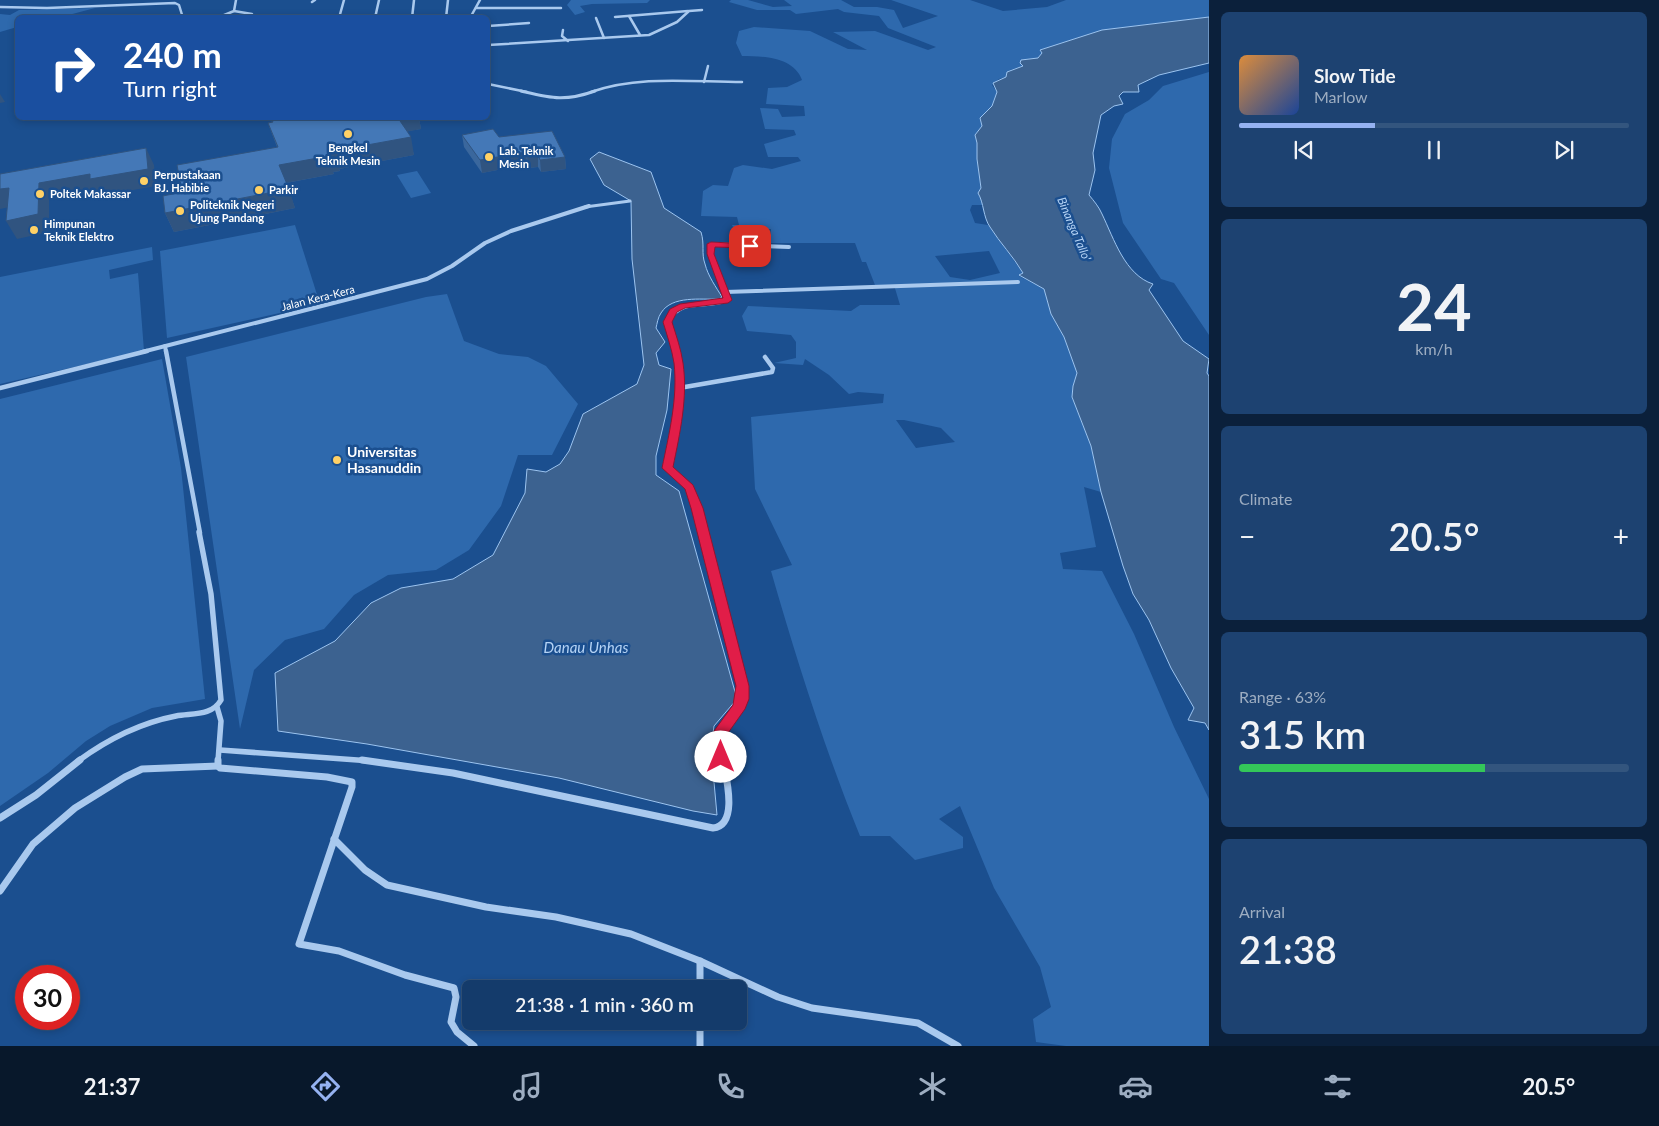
<!DOCTYPE html>
<meta charset="utf-8">
<style>
:root{--surface:#143b6b;--page:#1d4271;--text:#f1f3f6;--muted:#9dadc1;--line:#33557e;--accent:#95b2f1}
body{margin:0;font-family:Lato,sans-serif;background:var(--page);color:var(--text);height:100vh;display:flex;flex-direction:column;font-size:19px;white-space:nowrap}
*{box-sizing:border-box;margin:0}
p{font-size:16px;color:var(--muted)}
.icon{flex:none;width:28px;height:28px;fill:none;stroke:currentColor;stroke-width:2;stroke-linecap:round;stroke-linejoin:round}
.map{position:relative;flex:1;overflow:hidden}
.drawer{display:flex;flex-direction:column;gap:12px;padding:12px;background:#0b203b;width:450px}
.drawer>*{flex:none}
.top-card{position:absolute;left:15px;top:15px;width:475px;height:105px;border-radius:8px;box-shadow:0 2px 8px #0003,0 0 0 1px var(--line);background:#1a4fa0;color:#fff;overflow:hidden}
.speed{position:absolute;left:15px;top:965px;display:flex;gap:10px;font-size:25px;font-weight:700;text-align:center}
.speed>*{display:grid;place-content:center;width:65px;height:65px;border-radius:50%;background:var(--surface);box-shadow:0 2px 8px #0003,0 0 0 1px var(--line);line-height:1}
.speed .limit{border:8px solid #d22;background:#fff;color:#111}
.pin{position:absolute;display:grid;place-items:center;width:42px;height:42px;color:#fff;margin:-21px;border-radius:10px;box-shadow:0 2px 8px #0006}
.me{position:absolute;width:55px;margin:-28px;rotate:0deg;stroke-linejoin:round;filter:drop-shadow(0 0 4px #0008)}
.turn{display:flex;align-items:center;gap:18px;height:105px;padding:0 25px;font-size:22px}
.turn .icon{width:65px;height:65px;stroke-width:2.5}
.turn b{display:block;font-size:35px;line-height:42px}
.big{font-size:38px;font-weight:600;line-height:1.1}
.drawer .widget{flex:1;display:flex;flex-direction:column;justify-content:center;gap:8px;min-width:0;padding:0 18px;border-radius:8px;background:var(--page)}
.drawer .dial{align-items:center;gap:0}
.dial b{font-size:65px;line-height:1}
.song{display:flex;align-items:center;gap:15px}
.cover{width:60px;height:60px;border-radius:8px;background:linear-gradient(135deg,hsl(30 70% 55%),hsl(220 70% 35%))}
.played{height:5px;border-radius:2px;background:linear-gradient(90deg,var(--accent) 35%,var(--line) 35%)}
.keys{display:flex;justify-content:space-around;direction:ltr}
.heat{display:flex;justify-content:space-between;align-items:center;font-size:28px;direction:ltr}
.charge{height:8px;border-radius:4px;background:linear-gradient(90deg,#34c759 63%,var(--line) 0)}
.trip{position:absolute;left:462px;top:980px;width:285px;height:50px;border-radius:8px;background:var(--surface);box-shadow:0 2px 8px #0003,0 0 0 1px var(--line);font-weight:600;line-height:50px;text-align:center}
.tab-bar{display:flex;height:80px;justify-content:space-around;align-items:center;background:#08182b;color:var(--muted)}
.tab-bar .icon{width:35px;height:35px}
.tab-bar .active{color:var(--accent)}
.tab-bar b{font-size:22px;color:var(--text)}
main{display:flex;flex:1;min-height:0}
.map>svg:first-child{display:block}
</style>
<main>
<div class="map">
<svg width="1209" height="1046" viewBox="0 0 1209 1046">
<rect width="100%" height="100%" fill="#1b4f8f"/>
<g fill="#2e69ad" fill-rule="evenodd">
<path d="M571 0H650L647 3 592 4 580 6 585 12 575 15 567 5Z"/>
<path d="M731 0H748L773 7 792 6 784 0H841L854 7H877L894 10 903 28 938 16 891 0H970L1003 11 1047 7 1066 0H1209V17L1102 30 1040 50 1042 53 1038 58 1021 60 1023 66 1010 70 1006 77 999 79 992 85 997 92 992 106 980 118 982 126 975 135 977 143V159L981 189 978 193 984 205H972L970 210 975 223 988 225 1023 273 1019 276 1044 289 1051 314 1064 337 1077 373 1073 386 1072 397 1091 446 1101 492 1084 487 1096 547 1060 553 1063 569 1102 571 1134 634 1174 727 1209 799V1046H1066L1036 1042 1033 1019 1051 1007 1040 967 994 888 960 806 939 819 963 837V848L915 860 890 836H860C825 750 797 661 771 571L792 565 755 489 751 417 883 403 884 394 858 392 849 394 829 375 805 359 803 365 774 363 796 358V342L791 335 747 331 742 316 748 306 851 311 860 305H900L894 285H875L866 262H862L855 243H770L771 229H734L732 225H739L737 217 701 216 703 191 713 185 728 186 734 168 743 165 772 169 801 161 798 157H768L764 144 796 135 794 130 765 129 760 108 778 109 782 117 805 116 804 106 766 104 768 88 787 87 802 80C794 57 763 56 742 56L736 43 739 31 754 27 810 31 848 49 867 50 833 32 875 31 928 50 936 47 888 28 879 16 844 12 838 9 796 14 790 10H757L729 2ZM989 251 1000 273 970 280 950 277 935 256ZM896 420H904L941 428 955 442 916 448Z"/>
<path d="M95 8 61 17 18 18 17 27 0 32V14L10 15 19 10Z"/>
<path d="M1209 72V335L1174 283 1161 279 1123 223 1109 168 1112 139 1125 114 1149 100 1163 86Z"/>
<path d="M417 171 431 193 411 198 397 175Z"/>
<path d="M295 225 320 304 167 338 160 251Z"/>
<path d="M152 247 153 260 109 270 110 279 138 273 144 351 0 384V277Z"/>
<path d="M447 294 464 341 499 354 528 357 546 366 578 404 552 455H518L501 506 469 550 436 570 388 575 354 595 324 629 285 640 254 670 240 729 186 357 426 297Z"/>
<path d="M162 359 181 468 205 699 152 708 110 726 86 741 48 773 0 806V399Z"/>
</g>
<g fill="#3c6290" stroke="#9cc4f0">
<path d="M1209 17V63L1159 75 1138 85 1139 92H1123L1119 96 1123 104 1114 106 1101 115 1093 153 1095 170 1089 195C1094 201 1099 207 1102 214 1114 239 1125 275 1153 284L1149 290 1183 341 1209 359 1207 373 1209 376V730L1205 723 1188 720 1194 708 1171 668 1149 620 1133 594 1123 566 1101 492 1091 446 1072 397 1073 386 1077 373 1064 337 1051 314 1044 289 1019 275 1023 273C1013 256 1000 243 990 227 983 217 984 203 978 193L981 188 977 159V143L975 135 982 126 980 118 992 106 997 92 993 83 1006 77 1007 72 1023 66 1020 63 1021 60 1038 58 1042 53 1040 50 1102 30Z"/>
<path d="M599 152 651 172 664 208 701 232C705 245 701 253 705 264 708 276 716 287 722 297L719 299C701 300 672 295 661 313 658 317 657 324 656 328L665 342 656 353 659 365 671 369 667 410 656 456V475L679 491 737 699 714 726 711 749 717 815 693 811 559 778 367 744 278 731 275 673 335 641 371 603 401 588 453 579 493 555 525 493 527 469 546 472 560 464 569 451 583 414 637 384 644 365 632 259 631 201 604 185 590 159Z"/>
</g>
<g fill="none" stroke-linecap="round" stroke-linejoin="round">
<g stroke="#a9c9ee" stroke-width="2.5">
<path d="M312 2 315 0"/>
<path d="M0 7 47 8 175 3 179 5 183 18"/>
<path d="M476 8H561"/>
<path d="M234 11 252 14"/>
<path d="M629 16 640 35"/>
<path d="M615 17 688 11"/>
<path d="M217 18 234 11 236 0"/>
<path d="M339 18 344 0"/>
<path d="M375 18 379 0"/>
<path d="M412 18 414 0"/>
<path d="M446 18 448 0"/>
<path d="M470 18 480 0"/>
<path d="M596 18 604 38"/>
<path d="M488 26 529 23"/>
<path d="M563 30 562 36 568 41"/>
<path d="M488 45 649 35 677 22 689 11 702 10"/>
<path d="M704 82 708 66"/>
<path d="M488 84 527 92"/>
<path d="M591 92C639 75 692 82 742 82"/>
</g>
<g stroke="#a9c9ee" stroke-width="3">
<path d="M521 91C551 98 564 102 595 91"/>
<path d="M585 207 630 201"/>
</g>
<g stroke="#a9c9ee" stroke-width="4">
<path d="M725 292 1018 282"/>
<path d="M165 346 166 352"/>
<path d="M142 352 427 279 452 266 485 243 511 231 589 206"/>
<path d="M676 352 667 322C683 296 704 310 728 300L710 254 711 244 789 247"/>
</g>
<g stroke="#a9c9ee" stroke-width="4.5">
<path d="M166 351 200 533"/>
<path d="M675 351C685 389 675 430 667 468L689 487 703 533"/>
<path d="M0 388 147 351"/>
<path d="M679 388 772 372 773 368 765 357"/>
</g>
<g stroke="#a9c9ee" stroke-width="5.5">
<path d="M703 532 742 686 738 709 721 733 723 761"/>
<path d="M217 707 221 721 218 761"/>
<path d="M220 750 371 761"/>
<path d="M78 761C108 739 140 723 176 716 193 713 212 716 221 700L211 594 199 532"/>
</g>
<g stroke="#a9c9ee" stroke-width="7">
<path d="M218 760V766L220 768 327 777 352 782V787L299 944 339 951 405 975 454 988 456 997 451 1022 457 1032 474 1046"/>
<path d="M362 760 453 773 713 828C739 825 726 777 723 760"/>
<path d="M0 818 36 795 80 760"/>
<path d="M334 839 365 870 387 885 486 907 556 917 631 934 700 961 778 997 812 1008 918 1023 958 1046"/>
<path d="M0 891 33 844 75 808 125 777 142 769 218 766"/>
<path d="M700 961V989"/>
<path d="M700 1021V1046"/>
</g>
</g>
<g fill="#3a679d">
<path d="M270 118H419L421 129 407 131 414 155 339 169 340 171 333 172 334 174 286 183 295 208 174 232 165 213 182 192 277 147 268 123 272 122Z"/>
<path d="M462 135 499 137 565 157 566 169 541 172 538 167 528 168 527 164 482 173 464 147Z"/>
</g>
<g fill="#305480">
<path d="M0 94 5 102 0 103Z"/>
<path d="M397 118H419L421 129 400 133Z"/>
<path d="M411 137 414 155 339 169 340 171 333 172 334 174 285 183 279 165 328 154 334 151Z"/>
<path d="M146 148 154 165 156 186 99 196 97 191 49 200V232L17 239 6 221 39 183Z"/>
<path d="M526 152 527 164 482 173 480 160Z"/>
<path d="M538 155V167L528 168 527 156Z"/>
<path d="M565 157 566 169 541 172 540 160Z"/>
<path d="M9 188 20 205 0 209V189Z"/>
<path d="M289 189 295 208 174 232 165 213Z"/>
</g>
<g fill="#4478b7" stroke="#305480">
<path d="M271 118H398L411 137 334 151 335 153 328 154 329 156 279 165 289 189 165 213 163 196 182 192 177 165 278 147 268 123 273 122Z"/>
<path d="M493 129 499 137 552 131 565 157 540 160 538 155 527 156 526 152 480 160 462 135Z"/>
<path d="M146 148 148 169 90 179V174L39 183 38 214 6 221 9 188 0 189V174Z"/>
</g>
<path fill="#e11d48" stroke="#92132f" d="M711 242 750 244 754 246 750 248 715 247 714 254 732 300 728 303 685 308 677 312 672 322C676 335 681 349 683 363 688 397 680 433 673 467L693 485 703 508 749 686V699L745 709 728 733V757L726 762 721 764 716 762 714 757V731L733 705 736 686 691 508 685 489 662 468C669 434 678 398 674 363 672 350 667 335 663 322L670 309 680 304 723 298 707 254V244Z"/>
<g fill="#ffd166" stroke="#1b4f8f" stroke-width="2">
<circle cx="348" cy="134" r="5"/>
<circle cx="489" cy="157" r="5"/>
<circle cx="144" cy="181" r="5"/>
<circle cx="259" cy="190" r="5"/>
<circle cx="40" cy="194" r="5"/>
<circle cx="180" cy="211" r="5"/>
<circle cx="34" cy="230" r="5"/>
<circle cx="337" cy="460" r="5"/>
</g>
<g text-anchor="middle" stroke-width="5" stroke-linejoin="round" paint-order="stroke">
<g font-size="11" font-weight="bold" fill="#fff" stroke="#1b4f8f" text-anchor="start">
<text x="348" y="152" text-anchor="middle">Bengkel<tspan x="348" dy="13">Teknik Mesin</tspan></text>
<text x="499" y="155">Lab. Teknik<tspan x="499" dy="13">Mesin</tspan></text>
<text x="154" y="179">Perpustakaan<tspan x="154" dy="13">BJ. Habibie</tspan></text>
<text x="269" y="194">Parkir</text>
<text x="50" y="198">Poltek Makassar</text>
<text x="190" y="209">Politeknik Negeri<tspan x="190" dy="13">Ujung Pandang</tspan></text>
<text x="44" y="228">Himpunan<tspan x="44" dy="13">Teknik Elektro</tspan></text>
</g>
<g font-size="11" fill="#fff" stroke="#1b4f8f">
<text transform="translate(318 298) rotate(-14)" y="4">Jalan Kera-Kera</text>
</g>
<g font-size="12" font-style="italic" fill="#b5d3f5" stroke="#1b4f8f">
<text transform="translate(1074 229) rotate(67)" y="4">Binanga Tallo'</text>
</g>
<g font-size="14" font-weight="bold" fill="#fff" stroke="#1b4f8f" text-anchor="start">
<text x="347" y="457">Universitas<tspan x="347" dy="16">Hasanuddin</tspan></text>
</g>
<g font-size="15" font-style="italic" fill="#b5d3f5" stroke="#1b4f8f">
<text x="586" y="653">Danau Unhas</text>
</g>
</g>
</svg>
<div class="speed"><div class="limit">30</div></div>
<div class="pin" style="left:750px;top:246px;background:#d93025"><svg class="icon" aria-label="arrive" viewBox="0 0 24 24"><path d="M6 21V4h12l-3 4 3 4H6"/></svg></div>
<svg class="me" style="left:721px;top:757px" viewBox="-20 -20 40 40"><circle r="19" fill="#fff"/><path d="M0-13L10 11 0 6-10 11z" fill="#e11d48"/></svg>
<div class="trip">21:38 · 1 min · 360 m</div>
<div class="top-card">
<div class="turn"><svg class="icon" aria-label="right" viewBox="0 0 24 24"><path d="M7 20v-9h11M14 6l5 5-5 5"/></svg><div><b>240 m</b>Turn right</div></div>
</div>
</div>
<section class="drawer">
<div class="widget">
<div class="song"><i class="cover"></i><div><b>Slow Tide</b><p>Marlow</p></div></div>
<div class="played"></div>
<div class="keys"><svg class="icon" aria-label="previous" viewBox="0 0 24 24"><path d="M18 5L8 12l10 7zM5 5v14"/></svg><svg class="icon" aria-label="pause" viewBox="0 0 24 24"><path d="M8 5v14M16 5v14"/></svg><svg class="icon" aria-label="next" viewBox="0 0 24 24"><path d="M6 5l10 7-10 7zM19 5v14"/></svg></div>
</div>
<div class="widget dial"><b>24</b><p>km/h</p></div>
<div class="widget"><p>Climate</p>
<div class="heat"><a>−</a><b class="big">20.5°</b><a>+</a></div>
</div>
<div class="widget"><p>Range · 63%</p><b class="big">315 km</b><div class="charge"></div></div>
<div class="widget"><p>Arrival</p><b class="big">21:38</b></div>
</section>
</main>
<nav class="tab-bar">
<b>21:37</b>
<svg class="icon active" aria-label="directions" viewBox="0 0 24 24"><path d="M12 3l9 9-9 9-9-9zM9 14v-3h6M13 9l2 2-2 2"/></svg>
<svg class="icon" aria-label="music" viewBox="0 0 24 24"><path d="M9 18V5l10-2v13"/><circle cx="6" cy="18" r="3"/><circle cx="16" cy="16" r="3"/></svg>
<svg class="icon" aria-label="phone" viewBox="0 0 24 24"><path d="M5 4h4l2 5-3 2q2 4 5 5l2-3 5 2v4C11 20 4 13 5 4z"/></svg>
<svg class="icon" aria-label="climate" viewBox="0 0 24 24"><path d="M12 3v18M4 7l16 10M4 17L20 7"/></svg>
<svg class="icon" aria-label="car" viewBox="0 0 24 24"><path d="M5 17H2v-5l4-1 3-4h7l3 4 3 1v5h-3M9 17h6M6 11h13"/><circle cx="7" cy="17" r="2"/><circle cx="17" cy="17" r="2"/></svg>
<svg class="icon" aria-label="filters" viewBox="0 0 24 24"><path d="M4 7h16M4 17h16"/><circle cx="9" cy="7" r="2"/><circle cx="15" cy="17" r="2"/></svg>
<b>20.5°</b>
</nav>
